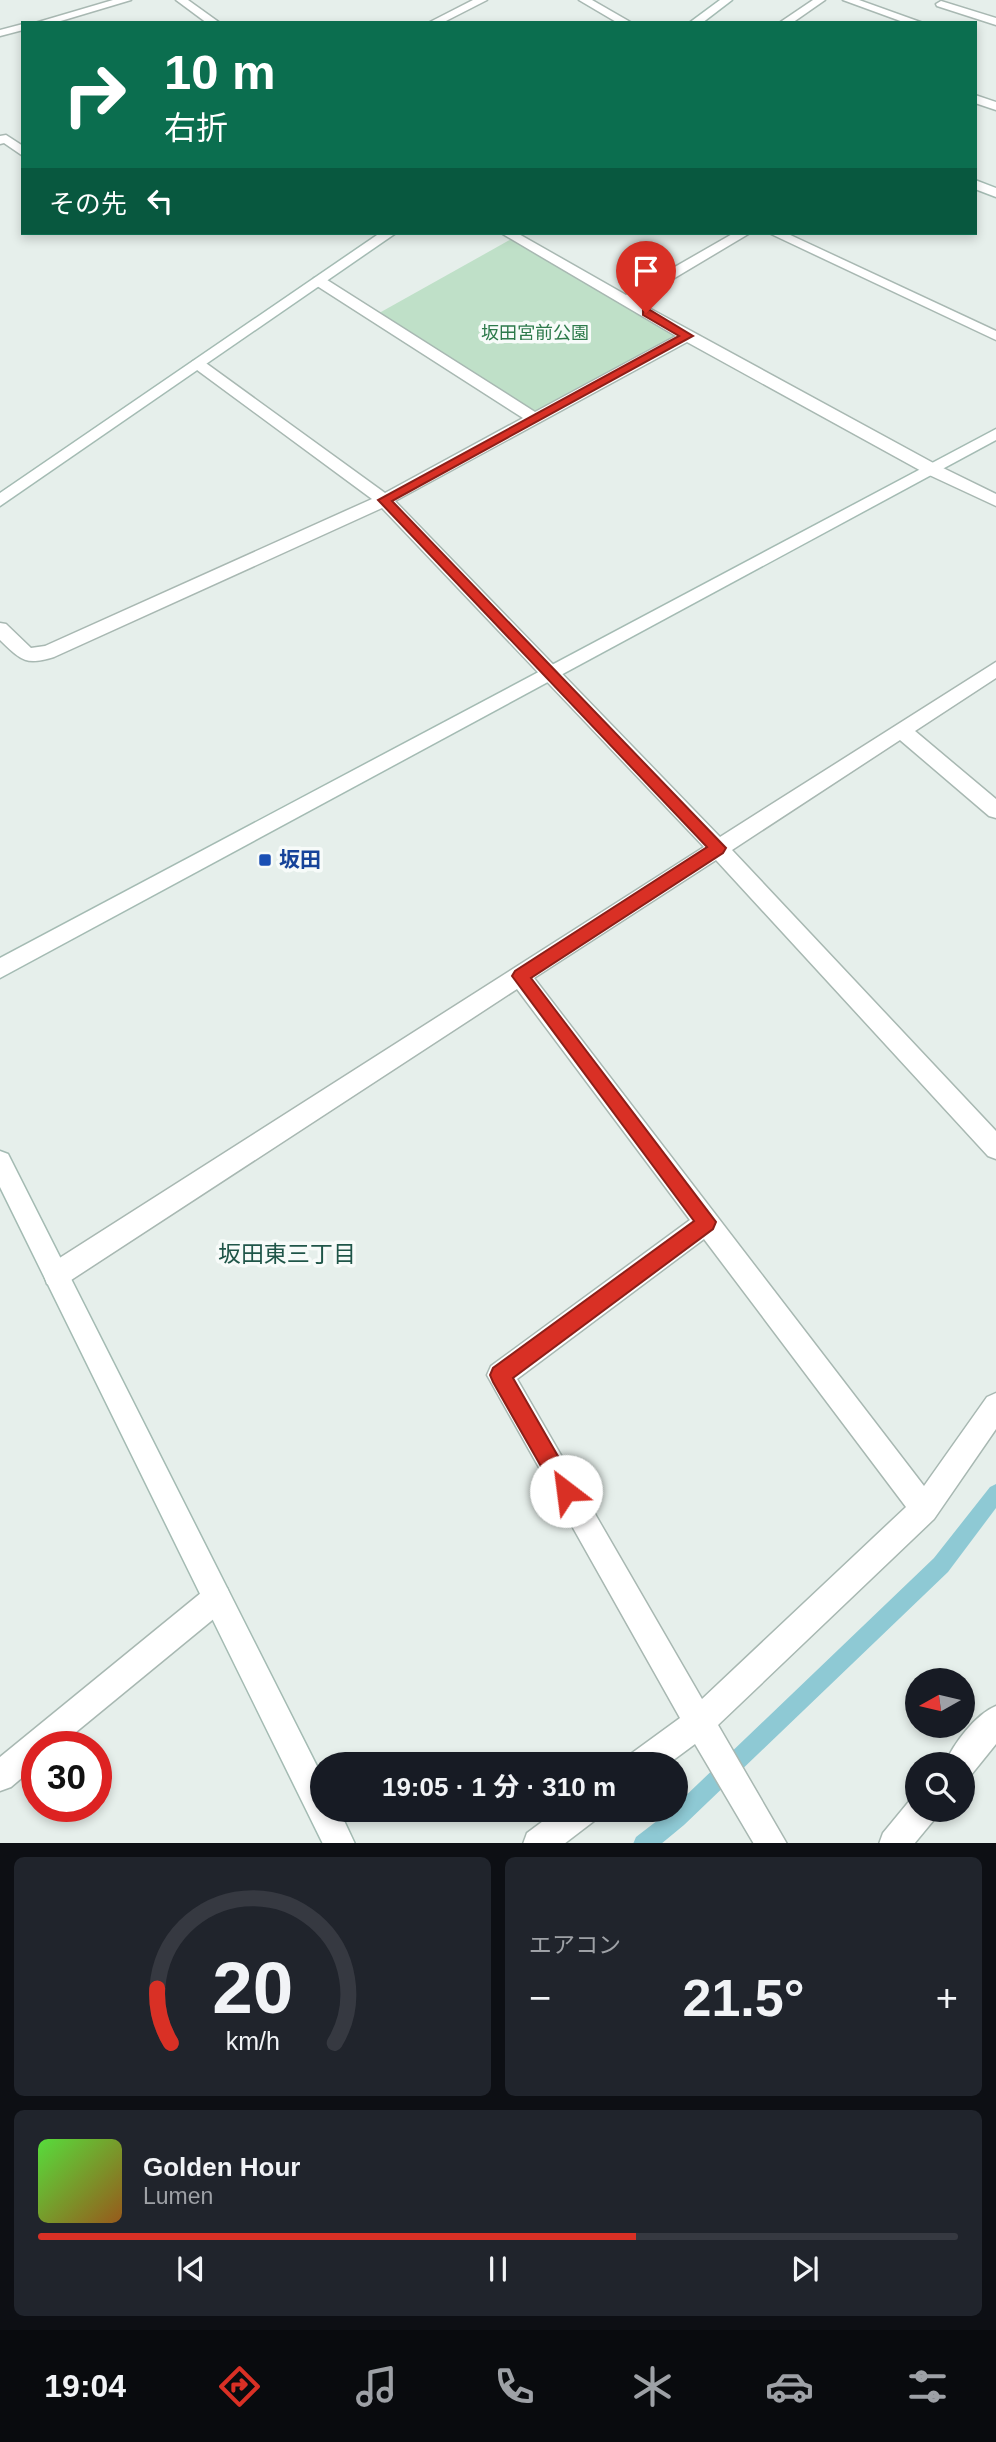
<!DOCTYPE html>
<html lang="ja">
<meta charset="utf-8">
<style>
:root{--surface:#171b24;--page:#20242c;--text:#f1f3f6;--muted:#9ea1a6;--line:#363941;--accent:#d93025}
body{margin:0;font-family:Helvetica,"Noto Sans JP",sans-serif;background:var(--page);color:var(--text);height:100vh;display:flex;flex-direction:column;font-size:26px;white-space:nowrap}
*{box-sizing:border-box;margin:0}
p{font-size:23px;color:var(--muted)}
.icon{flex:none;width:38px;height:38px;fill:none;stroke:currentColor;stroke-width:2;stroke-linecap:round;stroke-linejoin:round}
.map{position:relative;height:1843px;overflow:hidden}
.side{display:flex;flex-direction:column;gap:14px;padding:14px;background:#0d0f14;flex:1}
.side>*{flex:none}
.banner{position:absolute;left:21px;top:21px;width:956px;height:214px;border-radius:0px;box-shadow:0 4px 10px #0003;background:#0b6e4f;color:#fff;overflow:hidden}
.needle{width:46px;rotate:262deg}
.tools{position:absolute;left:905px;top:1668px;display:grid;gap:14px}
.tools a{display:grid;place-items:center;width:70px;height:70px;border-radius:50%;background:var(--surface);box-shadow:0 4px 10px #0003;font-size:35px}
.speed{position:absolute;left:21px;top:1731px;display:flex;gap:14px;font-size:35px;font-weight:700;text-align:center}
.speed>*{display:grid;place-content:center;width:91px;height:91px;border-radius:50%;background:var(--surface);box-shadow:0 4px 10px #0003;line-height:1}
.speed .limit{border:10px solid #d22;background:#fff;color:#111}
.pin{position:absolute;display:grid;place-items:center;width:60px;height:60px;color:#fff;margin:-72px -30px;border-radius:50% 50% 50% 0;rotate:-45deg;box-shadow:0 0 7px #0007}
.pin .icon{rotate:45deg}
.me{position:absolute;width:77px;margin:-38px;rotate:330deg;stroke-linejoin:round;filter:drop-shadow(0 0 5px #0008)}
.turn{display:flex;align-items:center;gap:24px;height:147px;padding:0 28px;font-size:32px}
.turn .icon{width:91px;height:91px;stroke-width:2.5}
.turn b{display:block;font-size:49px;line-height:60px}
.then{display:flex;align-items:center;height:66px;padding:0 28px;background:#0003;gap:14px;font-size:26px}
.big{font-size:52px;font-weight:700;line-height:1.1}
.side .widget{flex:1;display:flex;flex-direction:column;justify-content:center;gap:10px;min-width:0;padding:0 24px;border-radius:10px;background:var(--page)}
.side .dial{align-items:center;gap:0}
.dial svg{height:182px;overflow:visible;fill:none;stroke:var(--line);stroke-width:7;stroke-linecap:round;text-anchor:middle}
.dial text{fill:var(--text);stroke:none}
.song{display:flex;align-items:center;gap:21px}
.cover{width:84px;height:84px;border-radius:10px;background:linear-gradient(135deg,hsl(110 70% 55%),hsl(30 70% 35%))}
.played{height:7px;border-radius:4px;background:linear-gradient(90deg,var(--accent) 65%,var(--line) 65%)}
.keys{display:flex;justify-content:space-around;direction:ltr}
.heat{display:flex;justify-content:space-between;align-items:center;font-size:38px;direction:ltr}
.side .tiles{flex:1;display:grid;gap:14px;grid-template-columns:1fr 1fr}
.widget:last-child{grid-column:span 2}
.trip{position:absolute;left:310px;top:1752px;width:378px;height:70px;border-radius:35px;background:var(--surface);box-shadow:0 4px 10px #0003;font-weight:700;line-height:70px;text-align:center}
.dock{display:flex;height:112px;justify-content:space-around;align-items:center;background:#090b0e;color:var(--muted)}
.dock .icon{width:49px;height:49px}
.dock .current{color:var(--accent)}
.dock b{font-size:32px;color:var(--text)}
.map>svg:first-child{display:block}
</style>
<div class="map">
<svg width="996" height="1844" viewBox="0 0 996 1844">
<rect width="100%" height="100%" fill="#e6efeb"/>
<path fill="#bfe0c8" d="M515 237 687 336 535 419 372 317Z"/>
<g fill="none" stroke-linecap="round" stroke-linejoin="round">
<path fill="#8ec9d4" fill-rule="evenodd" d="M996 1484V1508L948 1572 684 1825 661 1844H633L636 1837 671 1810H676V1805L934 1558 990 1487Z"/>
<g stroke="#a8b8b2" stroke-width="3">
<g id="street">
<path d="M113 0H131L54 23H35Z"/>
<path d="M176 0H188L220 23H207Z"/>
<path d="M473 0H487L442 23H428Z"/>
<path d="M579 0H592L632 23H618Z"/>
<path d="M813 0H825L792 23H779Z"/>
<path d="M843 0H859L923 23H906Z"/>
<path d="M941 1 996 18V25L937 6 936 4Z"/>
<path d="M23 24V30L0 36V30Z"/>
<path d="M975 95 996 102V110L975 103Z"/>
<path d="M6 135 23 146V156L4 143 0 144V136Z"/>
<path d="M501 233H517L626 295 734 233H750L636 301 937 465 996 494V506L925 473 687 342 395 501 720 837 996 662V678L915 731 996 799V818L989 816 900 740 732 850 996 1131V1159L988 1156 716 860 534 978 924 1486 987 1397 996 1393V1429L934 1519 718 1725 787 1844H754L695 1744 668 1764H628L632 1753 680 1718 487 1375 491 1366 690 1220 517 989 65 1284 56 1287 47 1284 44 1275 47 1266 704 847 382 508 54 657C25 666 21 660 0 640V623L6 624 31 648 45 646 372 499 193 367 191 364 193 361H203L385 493 523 418 314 284V278H324L535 412 676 336ZM704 1239 906 1507 702 1699 517 1379Z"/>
<path d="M769 233H786L996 331V340Z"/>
<path d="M217 1584 227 1588 231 1598 227 1608 59 1746H37V1765L11 1787 0 1791V1757L207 1588Z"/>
<path d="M996 1706V1744L971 1775 962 1778V1764H945C953 1744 976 1714 996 1706Z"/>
<path d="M917 1797V1810H937L933 1821 914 1844H879L883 1833 911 1799Z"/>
<path d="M558 1810H598L594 1821 564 1844H523L527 1833Z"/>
</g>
</g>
<g stroke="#a4bbb3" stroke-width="3">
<g id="secondary">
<path d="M720 0H732L702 23H689Z"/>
<path d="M975 180 996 188V197L975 189Z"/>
<path d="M380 233H396L0 506V493Z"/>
<path d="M996 429V440L0 978V958Z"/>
<path d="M0 1151 8 1154 322 1776V1810H339L355 1844H323L0 1187Z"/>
</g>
</g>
<use href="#street" fill="#fff" fill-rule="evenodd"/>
<use href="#secondary" fill="#fff" fill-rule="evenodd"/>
</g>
<path fill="#d93025" stroke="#8d1f18" stroke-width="2" d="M643 310H650L693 336 392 501 726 848 723 853 531 978 716 1222 713 1229 513 1378 574 1484 577 1491 574 1498 566 1501 559 1498 493 1382 490 1375 493 1368 694 1221 512 976 515 971 707 847 378 500 679 336 643 315Z"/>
<rect fill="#1a4fb4" stroke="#f7fbf9" stroke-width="2.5" x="258" y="853" width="14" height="14" rx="3.5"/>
<g text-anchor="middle" stroke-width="7" stroke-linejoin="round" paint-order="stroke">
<g font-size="18" fill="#2d7a4b" stroke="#f7fbf9">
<text x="535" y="339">坂田宮前公園</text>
</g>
<g font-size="21" font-weight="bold" fill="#164399" stroke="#f7fbf9" text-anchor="start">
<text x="279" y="867">坂田</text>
</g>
<g font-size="23" fill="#1f5548" stroke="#f7fbf9">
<text x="287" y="1262">坂田東三丁目</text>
</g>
</g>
</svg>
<div class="tools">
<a><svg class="needle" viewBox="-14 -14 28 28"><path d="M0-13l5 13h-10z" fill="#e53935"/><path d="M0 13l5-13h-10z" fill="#9ea1a6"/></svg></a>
<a><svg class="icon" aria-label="search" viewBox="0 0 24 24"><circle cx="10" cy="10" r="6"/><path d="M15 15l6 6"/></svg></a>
</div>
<div class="speed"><div class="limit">30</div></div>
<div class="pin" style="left:646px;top:313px;background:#d93025"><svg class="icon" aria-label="arrive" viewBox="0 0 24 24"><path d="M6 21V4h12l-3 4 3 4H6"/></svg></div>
<svg class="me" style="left:566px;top:1491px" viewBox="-20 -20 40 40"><circle r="19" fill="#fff"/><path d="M0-13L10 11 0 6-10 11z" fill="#d93025"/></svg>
<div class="trip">19:05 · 1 分 · 310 m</div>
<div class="banner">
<div class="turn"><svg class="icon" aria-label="right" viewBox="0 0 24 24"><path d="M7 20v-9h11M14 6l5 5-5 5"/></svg><div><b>10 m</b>右折</div></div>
<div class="then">その先<svg class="icon" aria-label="left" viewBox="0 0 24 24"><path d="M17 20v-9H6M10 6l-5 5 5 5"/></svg></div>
</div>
</div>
<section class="side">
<div class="tiles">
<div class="widget dial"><svg viewBox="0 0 100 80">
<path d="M14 69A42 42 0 1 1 86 69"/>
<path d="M14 69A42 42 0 0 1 8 45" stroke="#d93025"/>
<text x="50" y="56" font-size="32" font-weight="700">20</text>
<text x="50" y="72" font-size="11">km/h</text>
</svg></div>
<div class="widget"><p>エアコン</p>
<div class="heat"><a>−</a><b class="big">21.5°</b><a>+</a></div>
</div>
<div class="widget">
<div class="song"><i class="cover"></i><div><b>Golden Hour</b><p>Lumen</p></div></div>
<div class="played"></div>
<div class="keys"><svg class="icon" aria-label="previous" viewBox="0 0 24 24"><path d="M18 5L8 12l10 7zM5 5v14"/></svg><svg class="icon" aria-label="pause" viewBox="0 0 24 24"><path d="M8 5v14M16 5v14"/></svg><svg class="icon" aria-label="next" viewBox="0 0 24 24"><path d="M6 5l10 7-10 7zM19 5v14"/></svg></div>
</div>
</div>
</section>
<nav class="dock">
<b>19:04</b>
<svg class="icon current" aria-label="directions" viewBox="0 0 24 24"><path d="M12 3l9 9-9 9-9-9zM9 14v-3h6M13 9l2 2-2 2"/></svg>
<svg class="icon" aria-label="music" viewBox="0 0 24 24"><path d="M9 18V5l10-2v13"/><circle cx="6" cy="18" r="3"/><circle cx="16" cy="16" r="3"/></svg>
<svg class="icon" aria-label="phone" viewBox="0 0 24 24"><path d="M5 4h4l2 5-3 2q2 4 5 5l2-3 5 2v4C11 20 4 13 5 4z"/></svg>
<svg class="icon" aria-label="climate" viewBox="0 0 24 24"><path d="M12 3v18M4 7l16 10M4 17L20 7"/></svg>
<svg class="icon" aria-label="car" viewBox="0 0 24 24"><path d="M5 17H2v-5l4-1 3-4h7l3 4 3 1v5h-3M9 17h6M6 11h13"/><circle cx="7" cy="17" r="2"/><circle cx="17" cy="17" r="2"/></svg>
<svg class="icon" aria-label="filters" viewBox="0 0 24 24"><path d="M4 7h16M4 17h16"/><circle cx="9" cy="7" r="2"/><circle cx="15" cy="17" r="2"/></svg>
</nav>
